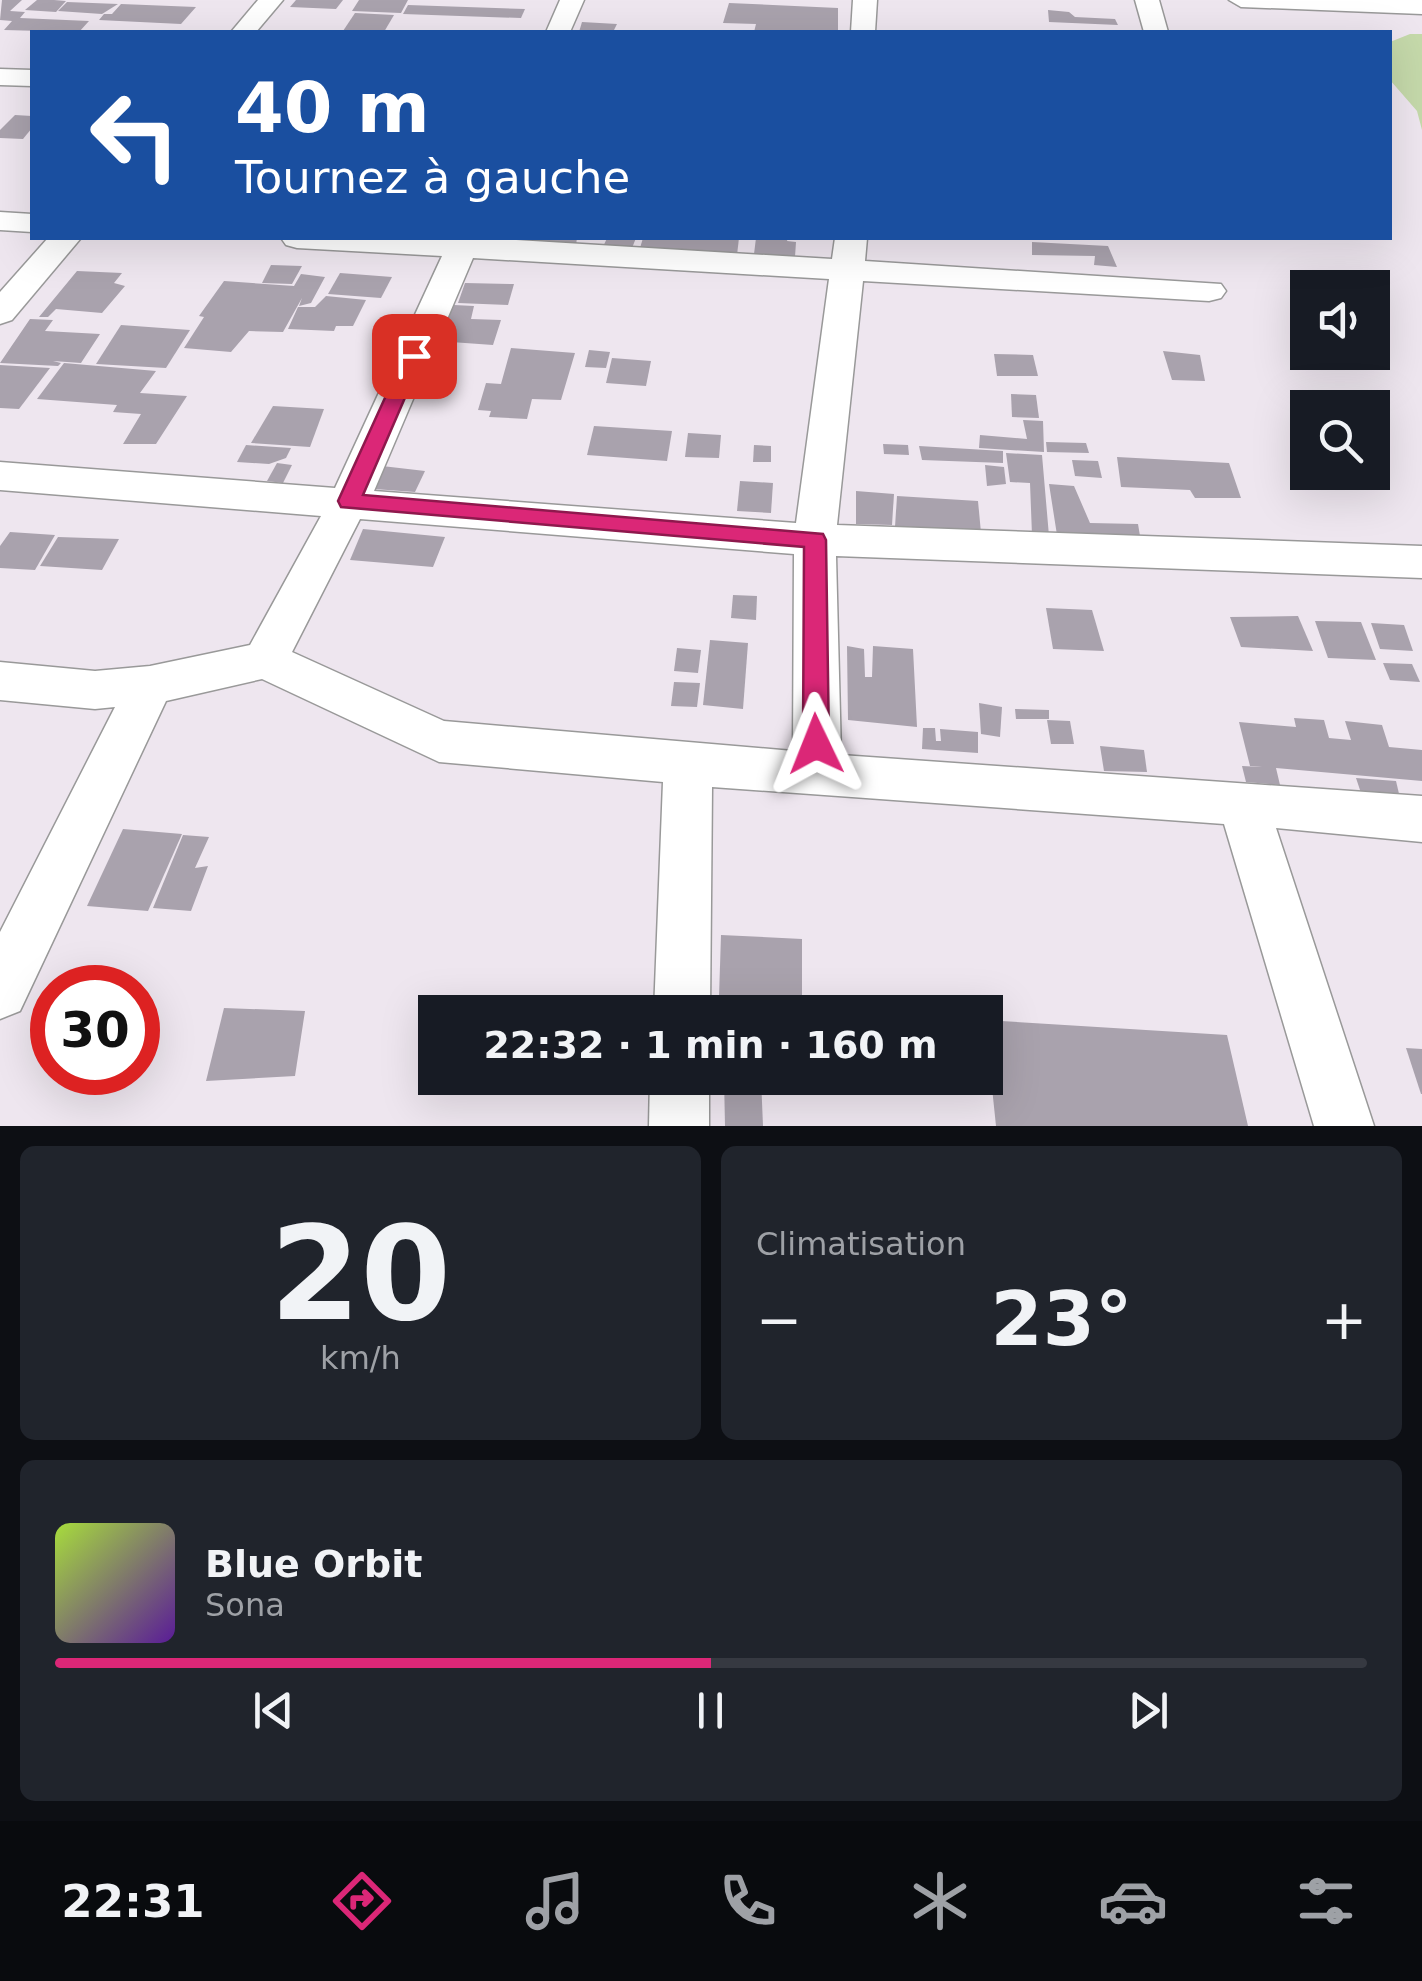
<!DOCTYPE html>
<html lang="fr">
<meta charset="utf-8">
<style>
:root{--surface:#171b24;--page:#20242c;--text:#f1f3f6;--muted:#9ea1a6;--line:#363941;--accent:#db2777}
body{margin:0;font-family:"DejaVu Sans",sans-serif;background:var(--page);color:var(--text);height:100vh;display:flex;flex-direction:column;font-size:38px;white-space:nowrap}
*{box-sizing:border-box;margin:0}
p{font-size:32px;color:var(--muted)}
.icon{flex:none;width:55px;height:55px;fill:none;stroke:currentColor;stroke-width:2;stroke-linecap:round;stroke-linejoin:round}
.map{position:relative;height:1126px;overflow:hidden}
.side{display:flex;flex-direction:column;gap:20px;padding:20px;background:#0d0f14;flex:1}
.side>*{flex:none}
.top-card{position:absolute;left:30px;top:30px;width:1362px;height:210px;border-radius:0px;box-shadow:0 10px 40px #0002;background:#1a4fa0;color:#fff;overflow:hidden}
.buttons{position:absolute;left:1290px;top:270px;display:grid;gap:20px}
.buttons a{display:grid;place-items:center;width:100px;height:100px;border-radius:0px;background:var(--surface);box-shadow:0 10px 40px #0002;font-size:50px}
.speed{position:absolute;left:30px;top:965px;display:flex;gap:20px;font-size:50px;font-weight:700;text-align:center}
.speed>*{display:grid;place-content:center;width:130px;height:130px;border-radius:50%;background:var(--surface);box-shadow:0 10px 40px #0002;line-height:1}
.speed .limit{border:15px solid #d22;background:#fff;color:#111}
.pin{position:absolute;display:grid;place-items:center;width:85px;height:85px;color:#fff;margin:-42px;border-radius:20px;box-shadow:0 5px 15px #0006}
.me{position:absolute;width:110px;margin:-55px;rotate:358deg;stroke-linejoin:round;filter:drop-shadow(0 0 8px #0008)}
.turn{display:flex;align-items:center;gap:35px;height:210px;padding:0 40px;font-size:45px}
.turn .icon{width:130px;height:130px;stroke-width:2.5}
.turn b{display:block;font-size:70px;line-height:85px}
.big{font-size:75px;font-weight:700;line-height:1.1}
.side .tile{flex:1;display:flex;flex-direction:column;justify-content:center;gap:15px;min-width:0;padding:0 35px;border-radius:15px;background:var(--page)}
.side .dial{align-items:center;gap:0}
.dial b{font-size:130px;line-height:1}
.song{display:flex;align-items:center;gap:30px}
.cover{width:120px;height:120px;border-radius:15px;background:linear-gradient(135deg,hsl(80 70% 55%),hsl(270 70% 35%))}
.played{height:10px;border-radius:5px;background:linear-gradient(90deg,var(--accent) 50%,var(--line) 50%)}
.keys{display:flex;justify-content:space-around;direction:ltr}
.heat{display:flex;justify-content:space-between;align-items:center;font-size:55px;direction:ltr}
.side .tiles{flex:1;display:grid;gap:20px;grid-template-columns:1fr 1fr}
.tile:last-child{grid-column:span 2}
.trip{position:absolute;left:418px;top:995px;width:585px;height:100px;border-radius:0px;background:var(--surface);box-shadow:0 10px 40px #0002;font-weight:700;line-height:100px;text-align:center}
.tabs{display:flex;height:160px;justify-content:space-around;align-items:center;background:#090b0e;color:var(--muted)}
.tabs .icon{width:70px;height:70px}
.tabs .active{color:var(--accent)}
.tabs b{font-size:45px;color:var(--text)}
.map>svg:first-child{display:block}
</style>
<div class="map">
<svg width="1422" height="1126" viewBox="0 0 1422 1126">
<rect width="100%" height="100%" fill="#eee6ef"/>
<path fill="#c5d9aa" d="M1410 34H1422V130L1417 111 1390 80V42Z"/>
<g fill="#a9a2ad">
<path d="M2 0H22L10 11 25 12 20 18 89 21 79 32 4 30 12 21 0 20Z"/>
<path d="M37 0H54L66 1 56 12 25 10Z"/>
<path d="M296 0H343L336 9 290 7Z"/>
<path d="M359 0H408L401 13 352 11Z"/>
<path d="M67 2 118 4 102 14 58 11Z"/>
<path d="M729 3 838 8V32H754L756 24 723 23Z"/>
<path d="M121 4 196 7 181 24 99 20 104 14H112Z"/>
<path d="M408 5 525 9 521 18 403 14Z"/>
<path d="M1048 10 1069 12 1075 17 1115 19 1118 25 1049 22Z"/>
<path d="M355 13 394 15 384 32 343 31Z"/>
<path d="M582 22 617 24 613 32H579Z"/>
<path d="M15 115 32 116V128L23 139 0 138V130Z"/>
<path d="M507 238H577L576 245Z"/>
<path d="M607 238H636L632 248 603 247Z"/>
<path d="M643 238H739L737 255 640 248Z"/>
<path d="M756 238H788L787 241 796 242 795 257 754 254Z"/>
<path d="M1032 242 1108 246 1117 267 1094 265 1095 256 1032 255Z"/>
<path d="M271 265 302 266 292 284 262 283Z"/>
<path d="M77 271 122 273 114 283 125 286 102 313 56 309 48 317H39Z"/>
<path d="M340 273 392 277 381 298 328 294Z"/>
<path d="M301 274 325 277 311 303 299 306 302 298 283 332 249 331 231 352 184 348 204 317 199 316 224 281 294 286Z"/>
<path d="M465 283 514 284 508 305 458 303Z"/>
<path d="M326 296 366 300 353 326H336L334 331 288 329 298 307H315Z"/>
<path d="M454 305 474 306 471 319 501 320 493 345 437 341Z"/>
<path d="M30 319 53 320 45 331 100 334 81 363 53 361 61 363 58 366 0 363Z"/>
<path d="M121 325 190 330 166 368 96 364Z"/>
<path d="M511 348 575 353 561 400 532 399 527 419 489 417 491 411 478 410 486 383 501 384Z"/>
<path d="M589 350 610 352 606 368 585 367Z"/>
<path d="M1163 351 1200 355 1205 381 1172 380Z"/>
<path d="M994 354 1033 355 1038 376H997Z"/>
<path d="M612 358 651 361 646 386 606 383Z"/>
<path d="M64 363 156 371 140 393 187 396 156 444H123L141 414 113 412 117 405 37 399Z"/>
<path d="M0 365 50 368 19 409 0 408Z"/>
<path d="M1011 394 1036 395 1039 418 1012 417Z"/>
<path d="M273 406 324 409 310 447 251 443Z"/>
<path d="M1023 420 1043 421 1044 452 979 448 980 435 1027 439Z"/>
<path d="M594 426 672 431 667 461 587 455Z"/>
<path d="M688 433 721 435 719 458 685 457Z"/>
<path d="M1046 442 1086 443 1089 453 1047 452Z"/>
<path d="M883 444 908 445 909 455 884 454Z"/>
<path d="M246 445 291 448 286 458 269 464 237 462Z"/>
<path d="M754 445 771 446V462H753Z"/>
<path d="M919 446 1003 451V463L922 460Z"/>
<path d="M1006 453 1042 455 1049 536 1032 535 1030 483 1010 482Z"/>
<path d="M1117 457 1229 463 1241 498H1195L1190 490 1121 487Z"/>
<path d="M1072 460 1098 461 1102 478 1075 476Z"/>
<path d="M277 463 292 465 283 483 267 481Z"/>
<path d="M985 465 1004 467 1006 484 987 486Z"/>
<path d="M382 466 425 471 415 492 374 489Z"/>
<path d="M740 481 773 483 771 513 737 511Z"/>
<path d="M1049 484 1074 486 1090 523 1138 524 1141 542 1057 535Z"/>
<path d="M856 491 894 494 892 525 856 524Z"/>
<path d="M897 496 978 501 981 533 895 527Z"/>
<path d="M363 529 445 537 433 567 350 560Z"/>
<path d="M10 532 55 535 35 570 0 568V546Z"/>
<path d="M58 537 119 539 102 570 40 566Z"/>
<path d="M733 595 757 596 756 620 731 618Z"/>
<path d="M1046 608 1092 610 1104 651 1053 649Z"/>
<path d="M1298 616 1313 651 1241 647 1230 617Z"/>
<path d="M1315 621 1361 622 1376 660 1328 658Z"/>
<path d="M1371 623 1404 625 1413 651 1380 649Z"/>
<path d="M710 640 748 643 743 709 703 705Z"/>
<path d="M847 646 864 649 865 677H872L873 646 913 649 917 727 848 720Z"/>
<path d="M677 648 701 650 698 673 674 671Z"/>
<path d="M1383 663 1412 664 1420 682 1390 680Z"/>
<path d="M674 682 700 683 697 707 671 706Z"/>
<path d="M979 703 1002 707 1000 737 981 734Z"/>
<path d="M1015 709 1049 710V719H1016Z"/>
<path d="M1294 718 1324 720 1329 738 1351 740 1345 721 1382 725 1389 747 1422 750V781L1276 768 1280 785 1246 782 1242 766 1262 767 1250 766 1239 722 1296 727Z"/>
<path d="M1047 720 1070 721 1074 744H1051Z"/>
<path d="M923 728H935L936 741H941L940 729 978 732V753L922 749Z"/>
<path d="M1100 746 1144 750 1147 772 1104 771Z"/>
<path d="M1356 778 1396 781 1400 798 1362 796Z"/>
<path d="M123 829 182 834 148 911 87 906Z"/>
<path d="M183 835 209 837 195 868 208 866 191 911 153 908Z"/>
<path d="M721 935 802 939V1000L719 997Z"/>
<path d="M224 1008 305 1011 295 1076 206 1081Z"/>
<path d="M985 1020 1227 1035 1248 1126H996Z"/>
<path d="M1406 1048 1422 1049V1094H1421Z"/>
<path d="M724 1078H761L763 1126H725Z"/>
</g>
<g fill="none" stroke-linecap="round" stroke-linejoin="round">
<g stroke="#999" stroke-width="3">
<g id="street">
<path d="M258 0H283L256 32H231Z"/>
<path d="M560 0H584L570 32H546Z"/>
<path d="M853 0H877L875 32H851Z"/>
<path d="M1135 0H1159L1168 32H1144Z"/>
<path d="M1229 0H1422V14L1241 7Z"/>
<path d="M0 69 32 70V86L0 85Z"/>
<path d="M0 212 32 214V232L0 230Z"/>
<path d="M48 238H81L12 320 0 324V292Z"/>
<path d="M281 238H482L832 259 835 238H867L865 261 1221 284 1226 291 1221 298 1209 301 863 281 837 525 1422 546V578L836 556 841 755 1422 796V842L1276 828 1374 1126H1314L1224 824 712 787 710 1012H654L663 782 439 762 262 679 166 701 20 1011 0 1019V932L115 707 95 709 0 700V662L95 671 150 666 250 645 321 516 0 490V462L335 488 442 256 297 248 286 245ZM473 258 829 279 796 523 374 491ZM360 519 794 554 793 751 444 721 292 652Z"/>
<path d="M650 1078H709V1126H649Z"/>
</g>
</g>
<use href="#street" fill="#fff" fill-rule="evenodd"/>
</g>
<path fill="#db2777" stroke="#8e194d" stroke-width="2.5" d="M414 350 423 356 363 495 823 534 826 540 829 744 825 752 816 755 807 752 803 744 804 547 341 507 338 501 404 356Z"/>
</svg>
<div class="buttons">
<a><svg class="icon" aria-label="sound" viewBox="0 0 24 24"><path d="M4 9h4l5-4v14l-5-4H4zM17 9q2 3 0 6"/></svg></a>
<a><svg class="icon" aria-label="search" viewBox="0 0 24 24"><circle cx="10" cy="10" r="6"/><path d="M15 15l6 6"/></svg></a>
</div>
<div class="speed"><div class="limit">30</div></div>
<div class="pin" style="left:414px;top:356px;background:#d93025"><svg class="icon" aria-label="arrive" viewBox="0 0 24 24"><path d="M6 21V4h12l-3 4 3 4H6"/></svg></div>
<svg class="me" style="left:816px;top:744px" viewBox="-20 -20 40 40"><path d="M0-17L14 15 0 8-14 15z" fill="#db2777" stroke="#fff" stroke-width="4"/></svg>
<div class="trip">22:32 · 1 min · 160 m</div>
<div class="top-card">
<div class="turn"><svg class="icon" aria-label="left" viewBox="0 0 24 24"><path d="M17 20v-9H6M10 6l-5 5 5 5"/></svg><div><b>40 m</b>Tournez à gauche</div></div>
</div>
</div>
<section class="side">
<div class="tiles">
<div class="tile dial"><b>20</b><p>km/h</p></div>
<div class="tile"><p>Climatisation</p>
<div class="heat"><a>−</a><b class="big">23°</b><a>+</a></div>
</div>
<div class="tile">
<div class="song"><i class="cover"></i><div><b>Blue Orbit</b><p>Sona</p></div></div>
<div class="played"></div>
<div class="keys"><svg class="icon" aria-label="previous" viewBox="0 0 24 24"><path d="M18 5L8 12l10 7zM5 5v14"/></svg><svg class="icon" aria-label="pause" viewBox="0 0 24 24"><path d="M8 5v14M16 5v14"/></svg><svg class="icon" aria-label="next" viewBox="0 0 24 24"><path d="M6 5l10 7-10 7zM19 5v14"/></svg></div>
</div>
</div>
</section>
<nav class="tabs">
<b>22:31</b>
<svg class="icon active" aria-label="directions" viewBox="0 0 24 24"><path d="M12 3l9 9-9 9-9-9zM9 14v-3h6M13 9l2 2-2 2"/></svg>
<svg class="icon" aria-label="music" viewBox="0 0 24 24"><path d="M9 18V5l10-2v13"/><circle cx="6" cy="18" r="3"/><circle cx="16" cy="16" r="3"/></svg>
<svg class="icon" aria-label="phone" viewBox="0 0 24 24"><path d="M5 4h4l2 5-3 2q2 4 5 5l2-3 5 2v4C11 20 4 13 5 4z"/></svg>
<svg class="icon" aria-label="climate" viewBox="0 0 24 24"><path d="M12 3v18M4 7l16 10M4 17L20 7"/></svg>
<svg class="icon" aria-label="car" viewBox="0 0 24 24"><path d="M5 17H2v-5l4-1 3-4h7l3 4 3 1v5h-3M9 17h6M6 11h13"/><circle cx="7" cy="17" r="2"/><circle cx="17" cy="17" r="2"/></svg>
<svg class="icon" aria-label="filters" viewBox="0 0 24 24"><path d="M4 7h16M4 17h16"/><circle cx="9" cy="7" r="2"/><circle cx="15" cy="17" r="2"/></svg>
</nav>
